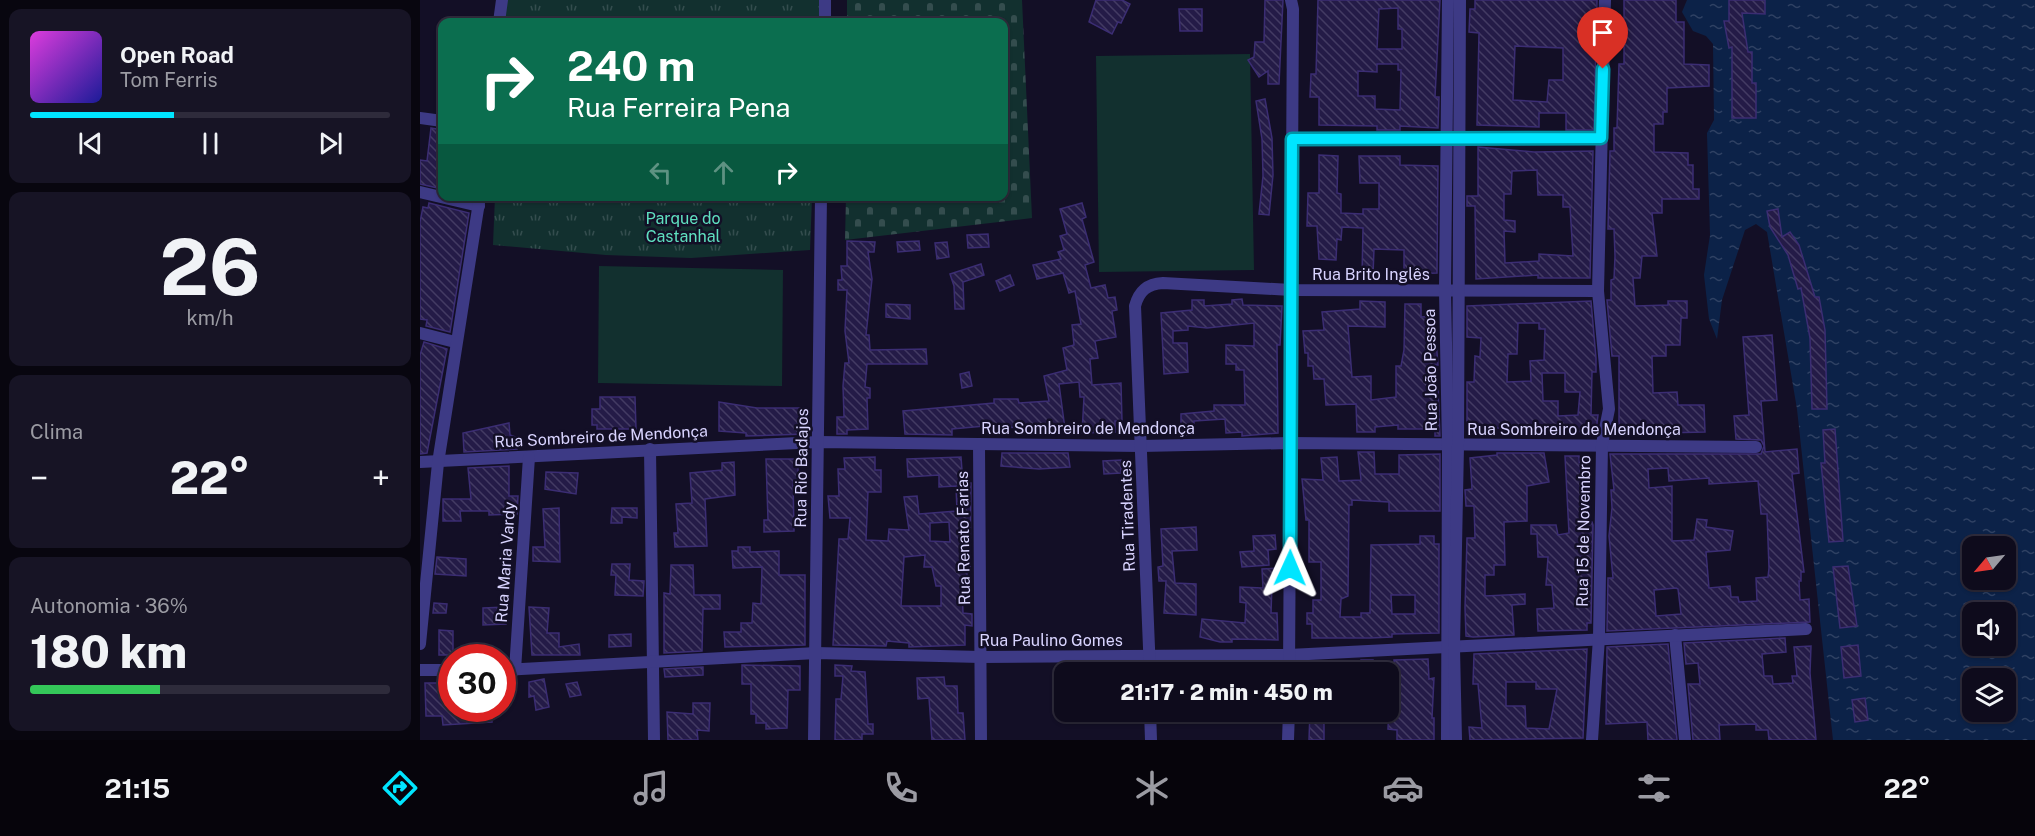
<!DOCTYPE html>
<html lang="pt">
<meta charset="utf-8">
<style>
:root{--surface:#0e0b1c;--page:#171425;--text:#f1f3f6;--muted:#9b9ba3;--line:#2e2b3b;--accent:#00e5ff}
body{margin:0;font-family:"Public Sans",sans-serif;background:var(--page);color:var(--text);height:100vh;display:flex;flex-direction:column;font-size:22px;white-space:nowrap}
*{box-sizing:border-box;margin:0}
p{font-size:20px;color:var(--muted)}
.icon{flex:none;width:33px;height:33px;fill:none;stroke:currentColor;stroke-width:2;stroke-linecap:round;stroke-linejoin:round}
.map{position:relative;flex:1;overflow:hidden}
.panel{display:flex;flex-direction:column;gap:9px;padding:9px;background:#08060f;width:420px}
.panel>*{flex:none}
.top-card{position:absolute;left:18px;top:18px;width:570px;height:183px;border-radius:12px;box-shadow:0 2px 4px #0004,0 0 0 2px var(--line);background:#0b6e4f;color:#fff;overflow:hidden}
.needle{width:39px;rotate:241deg}
.buttons{position:absolute;left:1542px;top:536px;display:grid;gap:12px}
.buttons a{display:grid;place-items:center;width:54px;height:54px;border-radius:12px;background:var(--surface);box-shadow:0 2px 4px #0004,0 0 0 2px var(--line);font-size:30px}
.speed{position:absolute;left:18px;top:644px;display:flex;gap:12px;font-size:30px;font-weight:700;text-align:center}
.speed>*{display:grid;place-content:center;width:78px;height:78px;border-radius:50%;background:var(--surface);box-shadow:0 2px 4px #0004,0 0 0 2px var(--line);line-height:1}
.speed .limit{border:9px solid #d22;background:#fff;color:#111}
.pin{position:absolute;display:grid;place-items:center;width:51px;height:51px;color:#fff;margin:-62px -26px;border-radius:50% 50% 50% 0;rotate:-45deg;box-shadow:0 0 6px #0007}
.pin .icon{rotate:45deg}
.me{position:absolute;width:66px;margin:-33px;rotate:1deg;stroke-linejoin:round;filter:drop-shadow(0 0 4px #0008)}
.turn{display:flex;align-items:center;gap:21px;height:126px;padding:0 30px;font-size:27px}
.turn .icon{width:78px;height:78px;stroke-width:2.5}
.turn b{display:block;font-size:42px;line-height:51px}
.lanes{display:flex;align-items:center;height:57px;padding:0 30px;background:#0003;justify-content:center;gap:30px;direction:ltr}
.lanes .off{opacity:.35}
.big{font-size:45px;font-weight:800;line-height:1.1}
.panel .widget{flex:1;display:flex;flex-direction:column;justify-content:center;gap:9px;min-width:0;padding:0 21px;border-radius:12px;background:var(--page)}
.panel .dial{align-items:center;gap:0}
.dial b{font-size:78px;line-height:1}
.song{display:flex;align-items:center;gap:18px}
.cover{width:72px;height:72px;border-radius:9px;background:linear-gradient(135deg,hsl(300 70% 55%),hsl(240 70% 35%))}
.played{height:6px;border-radius:3px;background:linear-gradient(90deg,var(--accent) 40%,var(--line) 40%)}
.keys{display:flex;justify-content:space-around;direction:ltr}
.heat{display:flex;justify-content:space-between;align-items:center;font-size:33px;direction:ltr}
.charge{height:9px;border-radius:4px;background:linear-gradient(90deg,#34c759 36%,var(--line) 0)}
.trip{position:absolute;left:634px;top:662px;width:345px;height:60px;border-radius:12px;background:var(--surface);box-shadow:0 2px 4px #0004,0 0 0 2px var(--line);font-weight:800;line-height:60px;text-align:center}
.menu{display:flex;height:96px;justify-content:space-around;align-items:center;background:#06040b;color:var(--muted)}
.menu .icon{width:42px;height:42px}
.menu .active{color:var(--accent)}
.menu b{font-size:27px;color:var(--text)}
main{display:flex;flex:1;min-height:0}
.map>svg:first-child{display:block}
</style>
<main>
<section class="panel">
<div class="widget">
<div class="song"><i class="cover"></i><div><b>Open Road</b><p>Tom Ferris</p></div></div>
<div class="played"></div>
<div class="keys"><svg class="icon" aria-label="previous" viewBox="0 0 24 24"><path d="M18 5L8 12l10 7zM5 5v14"/></svg><svg class="icon" aria-label="pause" viewBox="0 0 24 24"><path d="M8 5v14M16 5v14"/></svg><svg class="icon" aria-label="next" viewBox="0 0 24 24"><path d="M6 5l10 7-10 7zM19 5v14"/></svg></div>
</div>
<div class="widget dial"><b>26</b><p>km/h</p></div>
<div class="widget"><p>Clima</p>
<div class="heat"><a>−</a><b class="big">22°</b><a>+</a></div>
</div>
<div class="widget"><p>Autonomia · 36%</p><b class="big">180 km</b><div class="charge"></div></div>
</section>
<div class="map">
<svg width="1615" height="740" viewBox="0 0 1615 740">
<defs>
<pattern id="cemetery-stones" width="16" height="16" patternUnits="userSpaceOnUse" patternTransform="scale(1.5)"><rect width="16" height="16" fill="#12302f"/><path d="M2 7V4a2 2 0 0 1 4 0v3zM10 15v-3a2 2 0 0 1 4 0v3z" fill="#344d4e"/></pattern>
<pattern id="park-tufts" width="24" height="20" patternUnits="userSpaceOnUse" patternTransform="scale(1.5)"><rect width="24" height="20" fill="#12302f"/><path d="M3 7l-1-3M5 7V3M7 7l1-3M15 17l-1-3M17 17v-4M19 17l1-3" fill="none" stroke="#344d4e"/></pattern>
<pattern id="water-ripples" width="26" height="14" patternUnits="userSpaceOnUse" patternTransform="scale(1.5)"><rect width="26" height="14" fill="#0c2248"/><path d="M2 4q2-2 4 0t4 0M15 11q2-2 4 0t4 0" fill="none" stroke="#2f4163"/></pattern>
<pattern id="building-back-hatch" width="6" height="6" patternUnits="userSpaceOnUse" patternTransform="scale(1.5)"><rect width="6" height="6" fill="#241b47"/><path d="M-1 5l2 2M0 0l6 6M5-1l2 2" fill="none" stroke="#433b63"/></pattern>
</defs>
<rect width="100%" height="100%" fill="#130f26"/>
<path fill="url(#cemetery-stones)" d="M427 0H602L612 218 425 240 426 197 584 196V22H427Z"/>
<g fill="url(#park-tufts)">
<path d="M83 0H400L399 22H82Z"/>
<path d="M75 197H392L390 250 271 258 186 255 73 245Z"/>
</g>
<g fill="#12302f">
<path d="M830 54 834 270 679 272 676 56Z"/>
<path d="M179 266 363 270 362 386 178 383Z"/>
</g>
<path fill="url(#water-ripples)" fill-rule="evenodd" d="M1267 0H1615V740H1413L1377 409 1347 232 1336 224 1325 230 1302 300 1297 339 1289 319 1284 275 1290 235 1287 133 1294 120 1293 44 1286 36 1273 31 1262 12ZM1552 546H1586V579H1552ZM1552 612H1586V645H1552ZM1552 678H1586V711H1552Z"/>
<g fill="url(#building-back-hatch)" stroke="#3b2d73" stroke-width="1.5" fill-rule="evenodd">
<path d="M676 0H702L710 4 701 23 698 22 692 34 669 22Z"/>
<path d="M845 0H863L859 84H848V71L839 77 828 60 834 57 835 42H844Z"/>
<path d="M898 0H1020L1015 97H1019L1018 128 980 126V130H957V126L899 125V97H890L891 74H896ZM978 8V29H982V49H957L959 9ZM957 64H978V70H981L980 110 955 109V96H938V71L957 72Z"/>
<path d="M1055 0H1177L1174 130H1146V113H1119V127L1057 125 1059 33 1049 32 1050 9H1055ZM1095 46 1143 48V80H1129L1127 102 1093 100Z"/>
<path d="M1204 0H1256V22H1264V64L1289 65V86L1247 88V112H1243V124H1234V152L1268 153V165H1273V189H1279V199H1242V213H1232L1237 256H1222L1220 278H1213L1215 306 1248 305V301H1267V318H1261L1260 345H1246V356H1232L1233 393 1257 392 1258 405H1284L1285 432 1199 434V356H1192L1187 300H1191V280L1194 279 1195 256 1194 229H1188L1190 151H1194V128H1197L1199 64H1204Z"/>
<path d="M1309 0H1345V14L1322 13 1328 52H1332V83H1336V118H1312V47L1309 48 1304 21H1309Z"/>
<path d="M759 9H782V31H760Z"/>
<path d="M845 99 852 138 853 175 849 215 839 214 843 176 842 139 836 101Z"/>
<path d="M11 128 22 130V189L0 184V160L7 161Z"/>
<path d="M1058 147 1114 152 1173 151 1170 278H1118V275L1056 279 1055 206H1047V196H1058ZM1117 170 1118 195H1143V207H1150L1153 256 1119 254V261L1085 263 1084 231 1095 232V221L1084 220V194H1091L1092 171Z"/>
<path d="M899 155 918 156 917 193 921 194V213L943 214V209H959V183H940L939 156H980V165L1018 166 1017 273 984 274V250L954 249 953 275H942L943 228 922 227 921 240 917 239 916 260 899 259 897 226H887L888 193H899Z"/>
<path d="M9 203 49 213 30 332 6 326 7 320 0 319V222L3 207 8 208Z"/>
<path d="M662 203 666 217 662 219 674 262 665 265 671 288 685 285 688 298 695 297 697 310 692 311 696 337 675 341 678 358 670 359 672 385 701 383 702 421H695V432L662 433 664 397H660L659 382 639 384 645 429 626 431 625 426 577 428 576 425 532 429V435L485 434 483 411 574 403V399H598L599 403 629 401 624 376 647 370 643 348 654 345 652 325 661 324 655 291 649 293 643 273 617 279 613 265 641 259 638 252 644 250 640 236 647 234 640 209Z"/>
<path d="M1358 209 1362 237 1370 232 1379 245 1395 297H1399L1405 330 1407 409H1392L1390 338 1381 288 1378 289 1368 255 1350 227 1347 211Z"/>
<path d="M568 234 569 247 548 248 547 235Z"/>
<path d="M427 241 455 242 454 252H448L452 279 446 335H449L450 350 506 349 507 364H447L445 387 450 388V398H447L448 429 427 430V434H417V417H424L423 386 425 363H429L425 331 427 290H418V280H422L421 266H427Z"/>
<path d="M499 241 500 250 478 252 477 242Z"/>
<path d="M527 242 529 257 517 259 515 243Z"/>
<path d="M561 264 564 275 543 282 544 309H535L534 286 530 274Z"/>
<path d="M590 275 594 285 580 291 576 281Z"/>
<path d="M822 299 823 305 862 306 860 345H857L858 433 822 436V432L806 433 805 419 774 421V435H761V414L794 411V405H825L824 370H816V364H806V345L834 346V323L787 328 768 326V330L753 331V343H767L768 372 744 374 741 313 772 310V300H784V306L812 304V300Z"/>
<path d="M940 301 965 302V327L928 326 932 377 951 376V400L976 397V366H981L984 350 985 304H1001V317L1014 316 1018 365H1012V388L1018 389 1020 436H1015V429H978V425L955 427V432H937L936 404 906 405 904 379H894L893 366H888V353H885L883 331 904 330 902 312 940 309Z"/>
<path d="M1171 301 1176 358V372H1172L1171 415H1178L1176 431 1112 433V428H1047V382H1054L1055 356 1060 357 1061 338 1047 337V306ZM1098 323H1119V329H1125L1124 360 1110 361 1111 381 1087 382 1088 354H1097ZM1122 373H1145V392H1160L1158 415 1138 416V401H1123Z"/>
<path d="M466 304 490 305V319L466 317Z"/>
<path d="M1352 335 1357 400 1341 401 1345 452 1377 449 1379 473 1372 474 1384 572H1381V581H1379L1380 600 1389 599 1390 622 1187 631 1188 578H1193L1189 536 1192 508 1191 490H1194L1190 454H1341L1344 446 1341 440 1316 439 1314 416 1329 415 1323 337ZM1248 468 1249 481 1289 478V484L1338 481 1341 514H1347L1349 568 1348 577 1336 578 1337 601 1319 602 1318 597H1311L1310 586 1289 588 1286 552 1310 550 1313 531 1286 527 1287 520 1277 519 1274 540 1252 541V486L1229 488 1228 469ZM1256 588 1258 589 1261 614 1236 616 1234 590Z"/>
<path d="M4 342 27 349 7 453 0 454V355Z"/>
<path d="M549 372 552 386 542 388 540 374Z"/>
<path d="M180 397H215L216 429H177V425H172V409H180Z"/>
<path d="M299 402 337 408H385V434L326 436V433L299 431Z"/>
<path d="M89 423 90 435 98 438 97 449 44 452 43 433Z"/>
<path d="M1415 429 1423 541 1409 542 1401 463H1405L1403 430Z"/>
<path d="M938 452H954L955 474H979V455L1020 454V511H969V502L932 500V505H929L928 596 921 599 920 617H941V613H950L951 545 1000 544V536H1014V544H1019V633L972 634V637L950 638H892V624H887V613H893V600H901V562H889V520H886L882 479 903 480 901 458 917 457 919 481 941 480ZM971 595H995V614H972Z"/>
<path d="M582 453H648L650 467 619 469 581 466Z"/>
<path d="M1077 453H1124L1129 482 1107 486V521L1084 522 1085 565H1074V575H1065V596L1105 594V604L1092 605 1094 635 1053 637 1046 636 1045 608 1047 538H1055L1054 506H1046L1045 490 1052 489 1050 458 1077 455Z"/>
<path d="M1145 456H1159L1161 487H1170L1167 522H1172L1173 525 1171 623H1167V630L1118 631 1117 609 1134 608 1132 585H1126L1128 557H1118L1117 534H1111V525H1136L1138 535 1149 533Z"/>
<path d="M455 457V470H461V492H448L446 540 468 541 469 529 489 530 484 497 497 496 499 514 537 511 536 486 519 487V475L488 477 487 459 541 457 543 484 551 483 550 569H547V588H542L543 613 552 614V626L545 625V645L489 647V643L467 641 466 646 413 645 419 539H428L430 518H410L408 496H419L418 469H425L424 458ZM529 522 530 542 510 541V523ZM505 555 504 567H512L516 586H521V606H481L484 557Z"/>
<path d="M346 459H378V481H373L374 531 344 532V520H348Z"/>
<path d="M701 460V473L684 474 683 461Z"/>
<path d="M314 462 315 495 285 499 287 546 255 547 254 533H258L256 504 272 503 270 473 302 470V463Z"/>
<path d="M89 466V496H98L97 514 69 515V511H40L41 521H23V499H51L48 468Z"/>
<path d="M126 472 158 473 156 494 125 489Z"/>
<path d="M139 508 140 562 113 561V547H125L123 509Z"/>
<path d="M192 508H217V518L202 517V523H191Z"/>
<path d="M776 527 777 550 752 551 755 583 776 584V615L744 613 746 581H739L738 567 743 566 741 529Z"/>
<path d="M855 535 856 549 848 550 849 565 822 567 820 552 834 551 833 536Z"/>
<path d="M318 547H330V552L359 551V575H385V645L305 647 304 632H321V623H332L333 603 341 604 342 567 313 568 312 551H318Z"/>
<path d="M17 557 46 559V576L15 574Z"/>
<path d="M192 564H210L209 580 224 581 223 596 195 595 196 575H191Z"/>
<path d="M251 565H273L274 595H300V609H283L282 651 244 653V593L250 594Z"/>
<path d="M1428 566 1437 626 1420 628 1413 567Z"/>
<path d="M859 568 860 584H852L851 613H857L858 640 812 639V642H800L780 637 782 619 825 623 826 603 820 602V587L843 588 842 569Z"/>
<path d="M14 603 27 604 26 613H13Z"/>
<path d="M86 607V624L63 625V608Z"/>
<path d="M109 607 129 608 127 633H139V647L159 644 160 655H112Z"/>
<path d="M19 630 33 631V655H19Z"/>
<path d="M211 634V646L189 647V635Z"/>
<path d="M1365 638 1366 652 1342 654 1344 676H1352L1353 684 1373 683 1372 676H1377L1374 647 1391 646 1390 673 1396 740H1349L1348 730H1336V724L1299 725 1300 740H1273L1268 684H1280L1278 663 1266 664 1264 643Z"/>
<path d="M1248 644 1257 740H1228L1227 722 1186 724 1187 647Z"/>
<path d="M1438 645 1441 676 1424 678 1421 647Z"/>
<path d="M1167 649 1163 738 1050 740 1049 727 1062 728 1058 684H1053L1054 654ZM1086 682H1116V689H1137L1129 729 1106 728 1105 706H1086Z"/>
<path d="M1008 659 1009 679 1014 678 1012 718H1014V740H977V730L968 729 970 679H975L974 660Z"/>
<path d="M941 660H953V672H890L889 662H941Z"/>
<path d="M322 665 380 666V690H368L367 728 346 729V723H336V714H331V684H322Z"/>
<path d="M415 665 432 666 431 671 445 672 448 724H453V734H442V740H415L416 699H421L423 676H415Z"/>
<path d="M283 667V675L245 677 244 669Z"/>
<path d="M524 677 525 686H537L538 713H543L545 740H512L509 698 498 699 497 678Z"/>
<path d="M124 679 129 707 116 710 114 696 109 697V682Z"/>
<path d="M157 682 161 695 150 697 146 684Z"/>
<path d="M5 683H31L32 708H72V722L23 725 22 716H6Z"/>
<path d="M1445 698 1448 720 1435 722 1432 700Z"/>
<path d="M273 703H290L289 731 277 730 278 740H248L247 712 273 714Z"/>
<path d="M890 711H916L915 722H904V740H889Z"/>
</g>
<g fill="none" stroke-linecap="round" stroke-linejoin="round">
<g stroke="#3d3a85" stroke-width="12">
<path d="M79 22 82 0"/>
<path d="M405 22V0"/>
<path d="M0 118 22 121"/>
<path d="M872 139 1181 138"/>
<path d="M0 192 59 206"/>
<path d="M0 333 35 342"/>
<path d="M559 445 561 740"/>
<path d="M230 449 234 740"/>
<path d="M0 462 398 442 721 446 869 443 1336 447"/>
<path d="M1255 635 1265 740"/>
<path d="M0 644 18 463 60 196"/>
<path d="M0 670H32"/>
<path d="M82 670 396 653 561 657 869 655 1386 629"/>
<path d="M95 670 109 457"/>
<path d="M730 672 715 306C719 291 727 284 743 283L871 290 1178 291"/>
<path d="M869 672 873 9 871 0"/>
<path d="M730 711 731 740"/>
<path d="M394 740 401 196"/>
<path d="M868 740 869 711"/>
<path d="M1027 740 1028 446 1025 291 1028 0"/>
<path d="M1036 740 1034 648 1038 446 1040 0"/>
<path d="M1172 740 1179 638 1182 444 1189 409 1178 291 1185 0"/>
</g>
</g>
<g fill="none" stroke-linecap="round" stroke-linejoin="round">
<g stroke="#0095a6" stroke-width="15">
<path id="route" d="M870 568 872 139 1181 138 1183 69"/>
</g>
<use href="#route" stroke="#00e5ff" stroke-width="10"/>
</g>
<g text-anchor="middle" stroke-width="5" stroke-linejoin="round" paint-order="stroke">
<g font-size="16" fill="#5fe0c0" stroke="#130f26">
<text x="263" y="224">Parque do<tspan x="263" dy="18">Castanhal</tspan></text>
</g>
<g font-size="16" fill="#d9d4ff" stroke="#130f26">
<text x="951" y="280">Rua Brito Inglês</text>
<text transform="translate(1010 370) rotate(-91)" y="6">Rua João Pessoa</text>
<text x="668" y="434">Rua Sombreiro de Mendonça</text>
<text x="1154" y="435">Rua Sombreiro de Mendonça</text>
<text transform="translate(181 436) rotate(-3)" y="6">Rua Sombreiro de Mendonça</text>
<text transform="translate(381 468) rotate(-89)" y="6">Rua Rio Badajos</text>
<text transform="translate(707 516) rotate(-92)" y="6">Rua Tiradentes</text>
<text transform="translate(1163 531) rotate(-89)" y="6">Rua 15 de Novembro</text>
<text transform="translate(543 538) rotate(-91)" y="6">Rua Renato Farias</text>
<text transform="translate(85 562) rotate(-86)" y="6">Rua Maria Vardy</text>
<text x="631" y="646">Rua Paulino Gomes</text>
</g>
</g>
</svg>
<div class="buttons">
<a><svg class="needle" viewBox="-14 -14 28 28"><path d="M0-13l5 13h-10z" fill="#e53935"/><path d="M0 13l5-13h-10z" fill="#9b9ba3"/></svg></a>
<a><svg class="icon" aria-label="sound" viewBox="0 0 24 24"><path d="M4 9h4l5-4v14l-5-4H4zM17 9q2 3 0 6"/></svg></a>
<a><svg class="icon" aria-label="layers" viewBox="0 0 24 24"><path d="M12 4l9 5-9 5-9-5zM3 14l9 5 9-5"/></svg></a>
</div>
<div class="speed"><div class="limit">30</div></div>
<div class="pin" style="left:1183px;top:69px;background:#d93025"><svg class="icon" aria-label="arrive" viewBox="0 0 24 24"><path d="M6 21V4h12l-3 4 3 4H6"/></svg></div>
<svg class="me" style="left:870px;top:568px" viewBox="-20 -20 40 40"><path d="M0-17L14 15 0 8-14 15z" fill="#00e5ff" stroke="#fff" stroke-width="4"/></svg>
<div class="trip">21:17 · 2 min · 450 m</div>
<div class="top-card">
<div class="turn"><svg class="icon" aria-label="right" viewBox="0 0 24 24"><path d="M7 20v-9h11M14 6l5 5-5 5"/></svg><div><b>240 m</b>Rua Ferreira Pena</div></div>
<div class="lanes"><svg class="icon off" aria-label="left" viewBox="0 0 24 24"><path d="M17 20v-9H6M10 6l-5 5 5 5"/></svg><svg class="icon off" aria-label="ahead" viewBox="0 0 24 24"><path d="M12 20V5M6 11l6-6 6 6"/></svg><svg class="icon" aria-label="right" viewBox="0 0 24 24"><path d="M7 20v-9h11M14 6l5 5-5 5"/></svg></div>
</div>
</div>
</main>
<nav class="menu">
<b>21:15</b>
<svg class="icon active" aria-label="directions" viewBox="0 0 24 24"><path d="M12 3l9 9-9 9-9-9zM9 14v-3h6M13 9l2 2-2 2"/></svg>
<svg class="icon" aria-label="music" viewBox="0 0 24 24"><path d="M9 18V5l10-2v13"/><circle cx="6" cy="18" r="3"/><circle cx="16" cy="16" r="3"/></svg>
<svg class="icon" aria-label="phone" viewBox="0 0 24 24"><path d="M5 4h4l2 5-3 2q2 4 5 5l2-3 5 2v4C11 20 4 13 5 4z"/></svg>
<svg class="icon" aria-label="climate" viewBox="0 0 24 24"><path d="M12 3v18M4 7l16 10M4 17L20 7"/></svg>
<svg class="icon" aria-label="car" viewBox="0 0 24 24"><path d="M5 17H2v-5l4-1 3-4h7l3 4 3 1v5h-3M9 17h6M6 11h13"/><circle cx="7" cy="17" r="2"/><circle cx="17" cy="17" r="2"/></svg>
<svg class="icon" aria-label="filters" viewBox="0 0 24 24"><path d="M4 7h16M4 17h16"/><circle cx="9" cy="7" r="2"/><circle cx="15" cy="17" r="2"/></svg>
<b>22°</b>
</nav>
